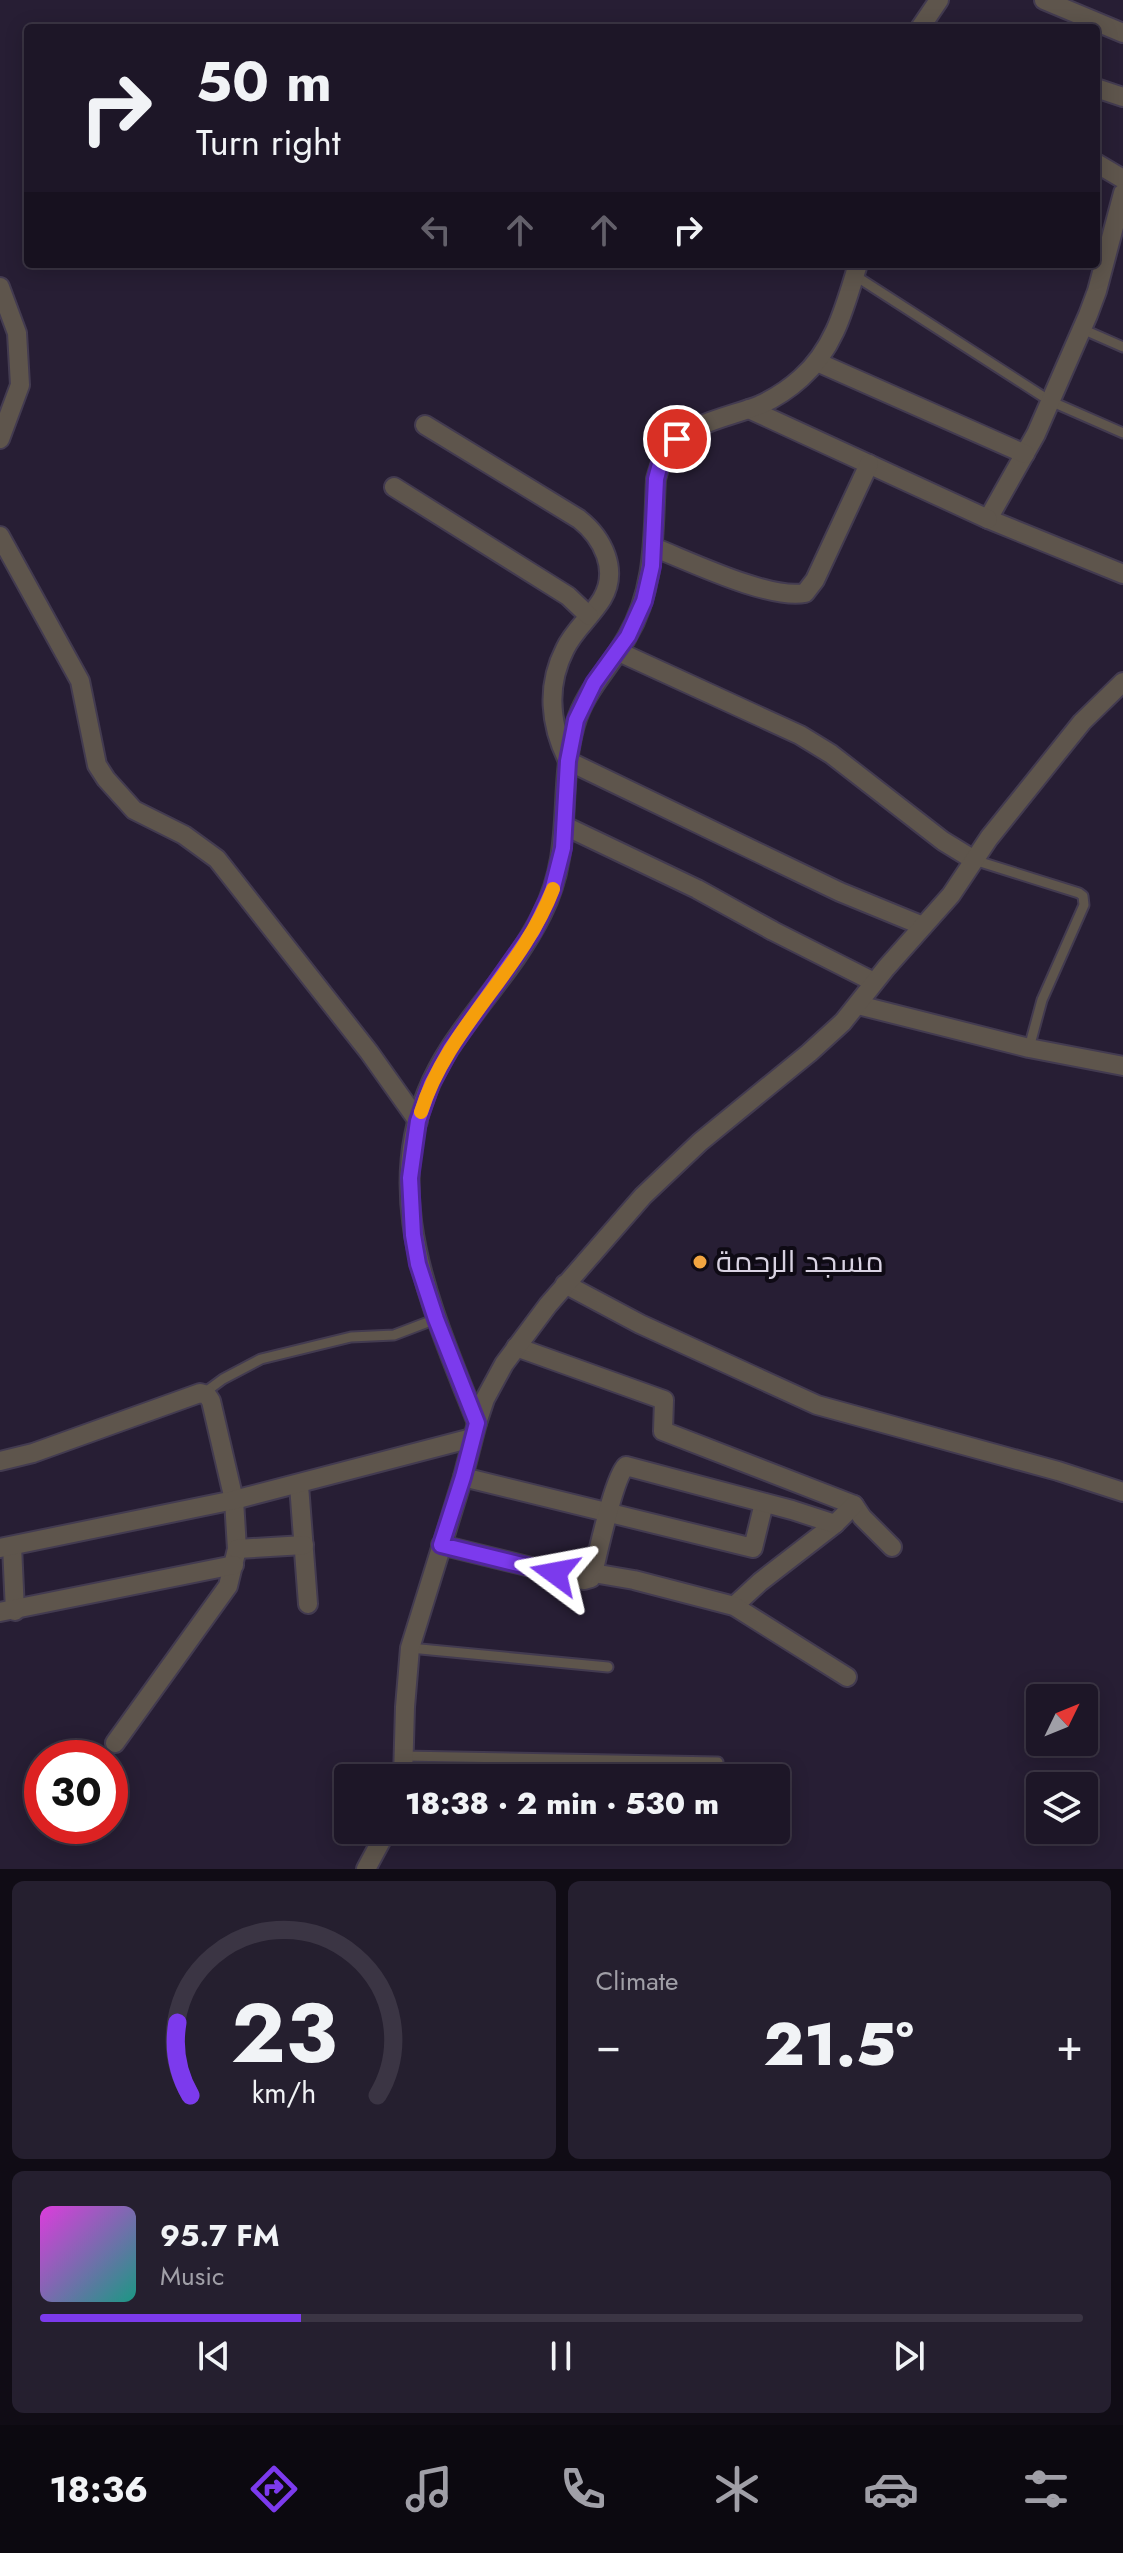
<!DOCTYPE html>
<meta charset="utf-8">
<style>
:root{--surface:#1d1627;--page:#251f2f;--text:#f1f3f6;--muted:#a09fa7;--line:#3b3544;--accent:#7c3aed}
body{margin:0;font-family:Jost,Cairo,sans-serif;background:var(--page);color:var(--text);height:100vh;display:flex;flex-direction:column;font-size:30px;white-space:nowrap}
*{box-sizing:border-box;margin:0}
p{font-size:26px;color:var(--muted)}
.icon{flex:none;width:44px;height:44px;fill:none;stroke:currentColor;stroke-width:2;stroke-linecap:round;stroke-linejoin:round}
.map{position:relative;height:1869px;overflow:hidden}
.side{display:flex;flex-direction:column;gap:12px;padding:12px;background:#100c15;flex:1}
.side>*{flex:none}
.guide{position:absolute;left:24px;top:24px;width:1076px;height:244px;border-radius:8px;box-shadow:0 4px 20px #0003,0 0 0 2px var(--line);background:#1d1627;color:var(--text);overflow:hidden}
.needle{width:52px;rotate:47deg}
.tools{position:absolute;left:1026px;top:1684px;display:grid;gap:16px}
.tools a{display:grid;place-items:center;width:72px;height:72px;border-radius:8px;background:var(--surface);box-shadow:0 4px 20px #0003,0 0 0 2px var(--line);font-size:40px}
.speed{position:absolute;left:24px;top:1740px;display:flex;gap:16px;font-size:40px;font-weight:700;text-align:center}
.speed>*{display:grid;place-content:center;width:104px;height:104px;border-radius:50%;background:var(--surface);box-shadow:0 4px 20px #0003,0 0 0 2px var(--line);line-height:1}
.speed .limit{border:12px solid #d22;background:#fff;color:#111}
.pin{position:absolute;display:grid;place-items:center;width:68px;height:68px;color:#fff;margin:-34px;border:4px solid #fff;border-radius:50%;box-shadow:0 2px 8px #0007}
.me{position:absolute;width:88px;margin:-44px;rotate:283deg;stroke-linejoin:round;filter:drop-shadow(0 0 6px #0008)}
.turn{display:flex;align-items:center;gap:28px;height:168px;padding:0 40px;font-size:36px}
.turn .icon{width:104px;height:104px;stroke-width:2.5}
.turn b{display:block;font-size:56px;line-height:68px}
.lanes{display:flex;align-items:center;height:76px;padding:0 40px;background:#0003;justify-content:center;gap:40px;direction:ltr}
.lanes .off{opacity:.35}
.big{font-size:60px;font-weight:800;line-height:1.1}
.side .widget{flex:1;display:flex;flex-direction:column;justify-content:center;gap:12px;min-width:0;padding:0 28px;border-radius:12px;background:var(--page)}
.side .dial{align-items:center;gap:0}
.dial svg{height:208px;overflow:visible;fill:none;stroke:var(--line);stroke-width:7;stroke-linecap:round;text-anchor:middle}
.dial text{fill:var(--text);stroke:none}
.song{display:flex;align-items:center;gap:24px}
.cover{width:96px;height:96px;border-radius:12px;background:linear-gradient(135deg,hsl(300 70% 55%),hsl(170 70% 35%))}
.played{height:8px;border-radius:4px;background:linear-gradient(90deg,var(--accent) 25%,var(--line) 25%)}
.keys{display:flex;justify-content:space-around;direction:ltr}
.heat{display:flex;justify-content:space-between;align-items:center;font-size:44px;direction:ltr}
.side .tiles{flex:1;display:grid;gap:12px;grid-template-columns:1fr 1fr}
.widget:last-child{grid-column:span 2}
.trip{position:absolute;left:334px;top:1764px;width:456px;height:80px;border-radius:8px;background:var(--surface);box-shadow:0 4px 20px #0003,0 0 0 2px var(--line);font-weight:800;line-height:80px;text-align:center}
.tabs{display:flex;height:128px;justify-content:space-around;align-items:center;background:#0c0910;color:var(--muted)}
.tabs .icon{width:56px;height:56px}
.tabs .active{color:var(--accent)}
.tabs b{font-size:36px;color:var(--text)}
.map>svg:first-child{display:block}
</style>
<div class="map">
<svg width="1123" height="1869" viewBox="0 0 1123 1869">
<rect width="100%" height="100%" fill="#271e34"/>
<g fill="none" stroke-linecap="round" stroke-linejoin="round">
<g stroke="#433b50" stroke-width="13">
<g id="service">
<path d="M854 275 1050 401 1123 433"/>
<path d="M1082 329 1123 347"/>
<path d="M974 860 1079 893 1083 896 1084 905 1042 1000 1029 1048"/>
<path d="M204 1393 223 1379 261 1359 351 1337 394 1335 436 1319"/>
<path d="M410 1648 608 1667"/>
<path d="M403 1756 718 1762"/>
</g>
</g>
<g stroke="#433b50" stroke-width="22">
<g id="minor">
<path d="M1044 0 1123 33"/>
<path d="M920 28 939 0"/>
<path d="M1096 88 1123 97"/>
<path d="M1096 163 1123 179"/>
<path d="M1123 193 1097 291 1088 315 1036 434 988 519 1123 574"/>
<path d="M0 287 17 333 20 385 0 439"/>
<path d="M817 362 1025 454"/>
<path d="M749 409 988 519"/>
<path d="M425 425 579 519C603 538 619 570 602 599 591 617 574 630 565 649 546 686 550 725 568 761L840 892 923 926"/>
<path d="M394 487 568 596 589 616"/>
<path d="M0 536 80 681 97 765 106 779 134 810 184 835 217 859 369 1052 418 1121"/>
<path d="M653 547C689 561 769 600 805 593L815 580 869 464"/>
<path d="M619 652 800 735 831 754 943 841 974 860"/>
<path d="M565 826 697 889 773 931 874 982"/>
<path d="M858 1005 1029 1048 1123 1066"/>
<path d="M565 1284 640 1324 817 1405 1058 1471 1123 1492"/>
<path d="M516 1347 664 1400 663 1431 854 1505 862 1517 892 1547"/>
<path d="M477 1423C428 1299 368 1175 450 1048 479 1003 518 963 542 914 575 849 557 790 575 725 585 690 610 668 627 637 656 588 653 534 656 479 659 469 661 459 667 450 687 423 730 417 760 405 775 398 789 389 801 378 835 348 845 306 858 264"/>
<path d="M0 1461 33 1453 200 1393 207 1395 211 1401 234 1500 237 1549 228 1586 115 1743"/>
<path d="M463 1477 753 1548 764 1503"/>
<path d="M299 1485 308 1604"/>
<path d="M441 1545 584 1580 591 1578 593 1573"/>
<path d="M12 1546 15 1611"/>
<path d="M0 1548 234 1500 472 1438"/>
<path d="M237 1549 304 1545"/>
<path d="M734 1606 760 1582 835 1524"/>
<path d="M0 1612 234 1565"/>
<path d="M847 1677 734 1606 634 1580 593 1573C598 1553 614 1477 626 1466L792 1510 835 1524 854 1505"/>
<path d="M403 1778 405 1707 410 1648 463 1477 477 1423 485 1399 504 1364 548 1305 643 1196 700 1142 809 1053 843 1022 886 968 951 895 989 838 1082 722 1123 682"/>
<path d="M366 1869 387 1830"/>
</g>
</g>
<use href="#service" stroke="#5e554c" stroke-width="9"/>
<use href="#minor" stroke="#5e554c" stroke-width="18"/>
</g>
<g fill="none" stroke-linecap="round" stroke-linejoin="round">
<g stroke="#51269a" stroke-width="20">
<path id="route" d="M555 1573 441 1545 463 1477 477 1423 436 1319 418 1264 413 1235 410 1178 418 1121 431 1084 450 1049 533 931 552 891 563 848 568 761 576 720 594 683 628 636 644 601 652 566 656 479 660 464 667 451 677 439"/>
</g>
<use href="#route" stroke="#7c3aed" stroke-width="14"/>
<path stroke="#f59e0b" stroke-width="14" d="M421 1112C447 1028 522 971 553 889"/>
</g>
<circle fill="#f2a541" stroke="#0e0a14" stroke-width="3" cx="700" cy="1262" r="8"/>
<g text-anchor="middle" stroke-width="8" stroke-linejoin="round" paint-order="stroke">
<g font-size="30" fill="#d9d3e2" stroke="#0e0a14" text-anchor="start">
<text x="716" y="1272">مسجد الرحمة</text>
</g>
</g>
</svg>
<div class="tools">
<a><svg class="needle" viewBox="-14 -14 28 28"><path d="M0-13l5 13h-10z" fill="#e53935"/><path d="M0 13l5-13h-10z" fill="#a09fa7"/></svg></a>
<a><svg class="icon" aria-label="layers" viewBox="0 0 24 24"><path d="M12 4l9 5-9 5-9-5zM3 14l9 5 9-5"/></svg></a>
</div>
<div class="speed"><div class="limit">30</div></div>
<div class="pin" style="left:677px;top:439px;background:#d93025"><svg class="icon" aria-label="arrive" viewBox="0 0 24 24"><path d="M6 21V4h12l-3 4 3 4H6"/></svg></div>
<svg class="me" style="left:555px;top:1573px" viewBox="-20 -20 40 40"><path d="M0-17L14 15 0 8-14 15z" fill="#7c3aed" stroke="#fff" stroke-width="4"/></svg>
<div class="trip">18:38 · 2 min · 530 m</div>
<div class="guide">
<div class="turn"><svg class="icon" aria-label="right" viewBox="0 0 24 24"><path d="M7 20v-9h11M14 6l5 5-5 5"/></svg><div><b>50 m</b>Turn right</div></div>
<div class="lanes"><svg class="icon off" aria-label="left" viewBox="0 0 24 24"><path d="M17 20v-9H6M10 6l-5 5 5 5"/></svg><svg class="icon off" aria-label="ahead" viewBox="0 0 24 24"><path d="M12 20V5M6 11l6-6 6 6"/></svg><svg class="icon off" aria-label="ahead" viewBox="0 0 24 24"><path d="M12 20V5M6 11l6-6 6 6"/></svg><svg class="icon" aria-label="right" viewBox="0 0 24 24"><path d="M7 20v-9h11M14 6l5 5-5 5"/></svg></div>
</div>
</div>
<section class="side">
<div class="tiles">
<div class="widget dial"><svg viewBox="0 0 100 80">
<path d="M14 69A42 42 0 1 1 86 69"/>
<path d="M14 69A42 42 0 0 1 9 41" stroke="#7c3aed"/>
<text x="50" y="56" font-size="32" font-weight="700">23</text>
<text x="50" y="72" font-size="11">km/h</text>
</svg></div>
<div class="widget"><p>Climate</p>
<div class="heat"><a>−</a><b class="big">21.5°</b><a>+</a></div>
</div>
<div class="widget">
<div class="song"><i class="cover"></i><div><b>95.7 FM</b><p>Music</p></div></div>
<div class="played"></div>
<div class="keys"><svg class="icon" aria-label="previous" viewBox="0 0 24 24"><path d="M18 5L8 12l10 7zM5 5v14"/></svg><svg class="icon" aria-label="pause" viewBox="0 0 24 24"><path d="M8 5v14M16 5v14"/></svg><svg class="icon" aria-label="next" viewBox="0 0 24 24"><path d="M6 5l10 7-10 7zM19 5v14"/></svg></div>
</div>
</div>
</section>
<nav class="tabs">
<b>18:36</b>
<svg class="icon active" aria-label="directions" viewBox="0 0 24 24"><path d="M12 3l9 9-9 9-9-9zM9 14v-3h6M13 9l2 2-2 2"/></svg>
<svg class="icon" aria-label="music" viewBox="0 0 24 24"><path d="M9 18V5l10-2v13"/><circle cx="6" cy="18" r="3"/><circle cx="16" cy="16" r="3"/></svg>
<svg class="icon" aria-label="phone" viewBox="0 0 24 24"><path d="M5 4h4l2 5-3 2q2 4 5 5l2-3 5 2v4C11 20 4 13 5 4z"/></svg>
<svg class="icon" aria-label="climate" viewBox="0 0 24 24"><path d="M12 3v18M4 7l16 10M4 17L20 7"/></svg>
<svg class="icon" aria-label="car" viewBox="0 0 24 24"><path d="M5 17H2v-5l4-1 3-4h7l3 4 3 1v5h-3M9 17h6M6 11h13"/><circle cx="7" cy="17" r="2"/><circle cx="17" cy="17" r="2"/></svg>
<svg class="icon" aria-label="filters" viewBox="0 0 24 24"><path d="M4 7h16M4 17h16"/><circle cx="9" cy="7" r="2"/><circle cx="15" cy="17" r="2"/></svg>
</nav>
